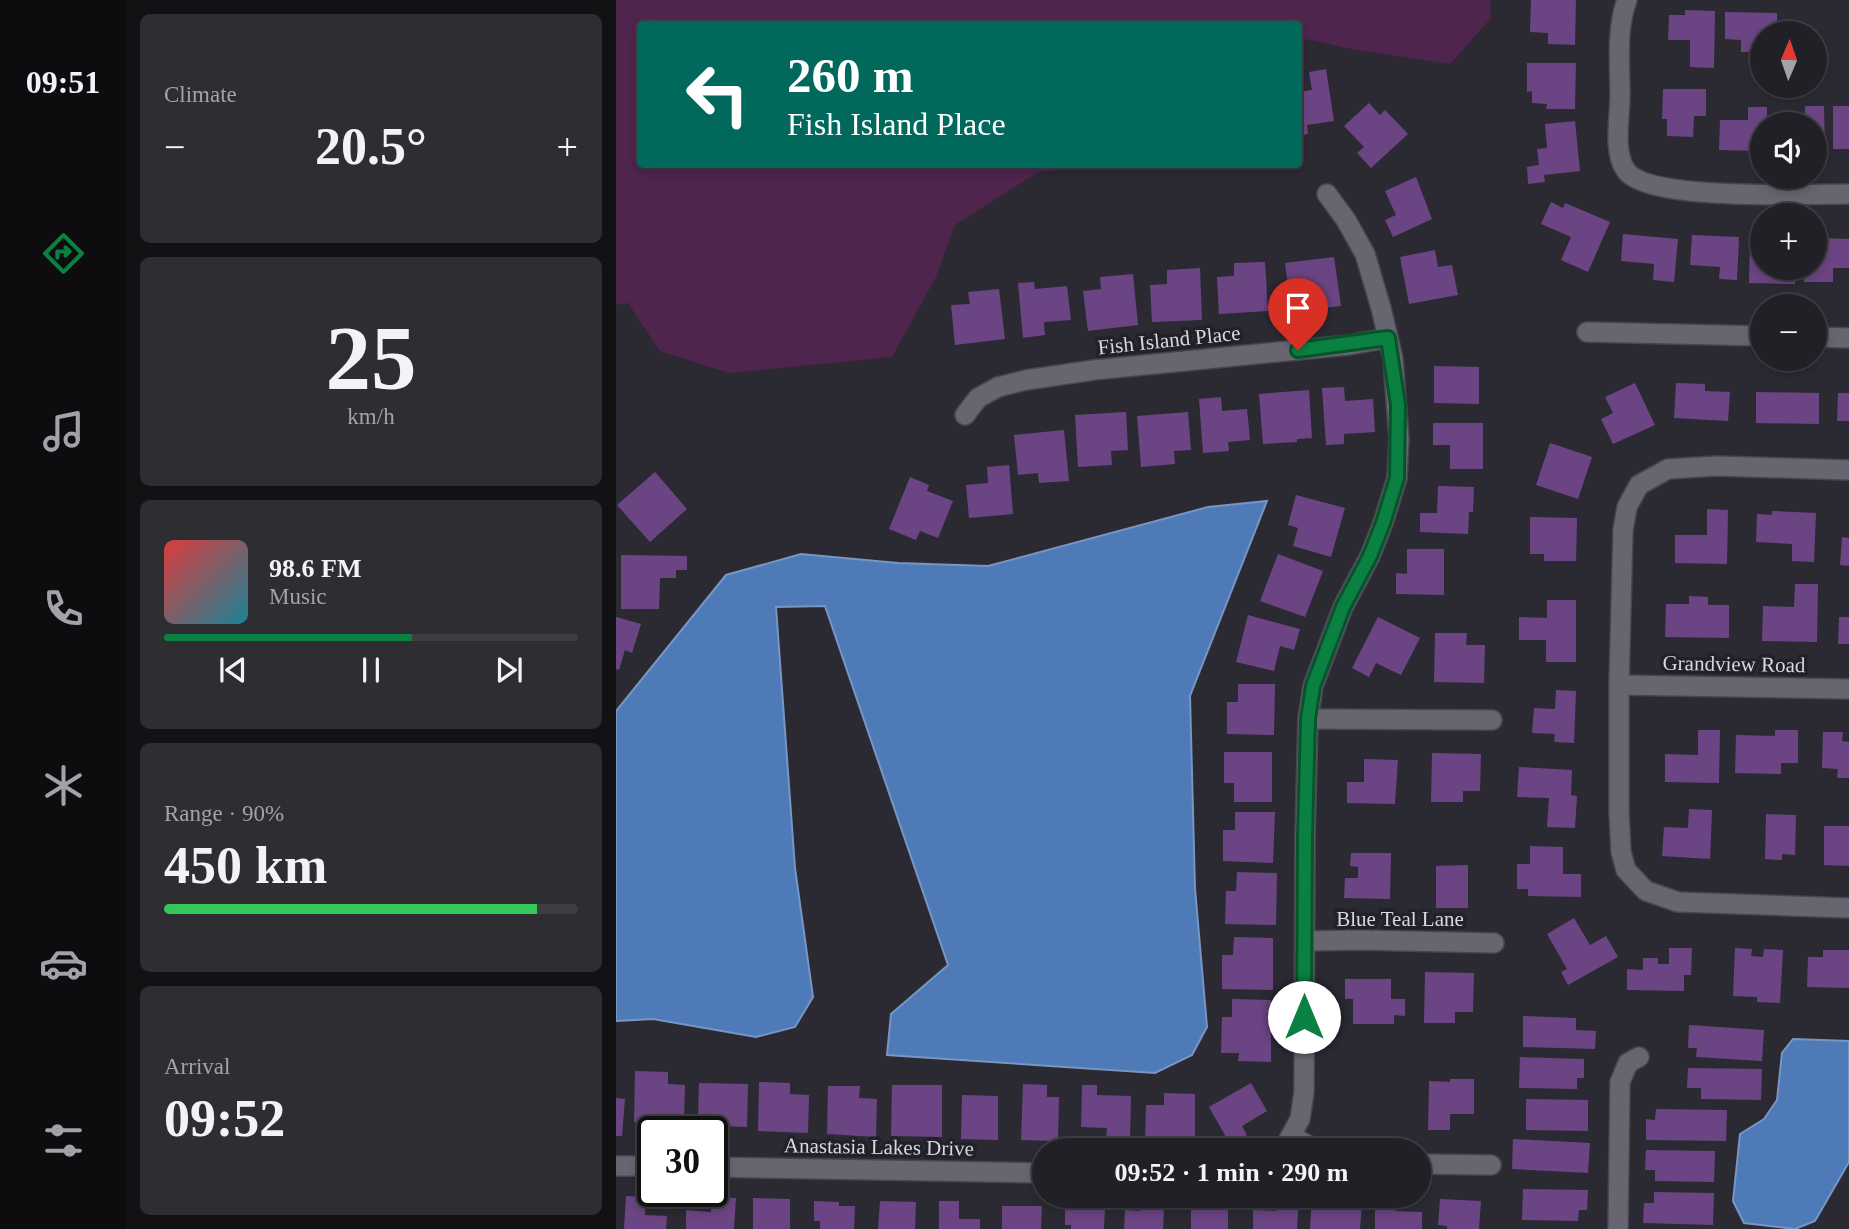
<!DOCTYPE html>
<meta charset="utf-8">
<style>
:root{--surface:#202026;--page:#2d2d32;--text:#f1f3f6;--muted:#a2a3a7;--line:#3d3e43;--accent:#0b8043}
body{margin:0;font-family:"Times New Roman",serif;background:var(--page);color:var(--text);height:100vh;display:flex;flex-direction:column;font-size:26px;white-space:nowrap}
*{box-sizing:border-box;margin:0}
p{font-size:23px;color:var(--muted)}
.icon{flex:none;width:38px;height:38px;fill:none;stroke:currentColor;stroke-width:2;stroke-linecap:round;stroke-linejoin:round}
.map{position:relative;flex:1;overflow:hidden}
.sheet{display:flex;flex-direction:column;gap:14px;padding:14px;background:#121215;width:490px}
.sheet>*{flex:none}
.hud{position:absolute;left:21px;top:21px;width:665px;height:147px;border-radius:7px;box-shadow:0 4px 10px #0003,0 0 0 2px var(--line);background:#00695c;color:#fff;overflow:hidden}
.needle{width:46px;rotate:2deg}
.buttons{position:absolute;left:1134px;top:21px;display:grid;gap:14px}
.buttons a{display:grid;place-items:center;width:77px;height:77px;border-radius:50%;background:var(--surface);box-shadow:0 4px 10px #0003,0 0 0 2px var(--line);font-size:35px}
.speed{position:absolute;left:21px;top:1116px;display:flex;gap:14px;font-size:35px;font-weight:700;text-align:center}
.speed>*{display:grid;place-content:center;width:91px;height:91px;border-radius:50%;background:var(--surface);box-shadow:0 4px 10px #0003,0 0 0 2px var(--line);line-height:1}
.speed .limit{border:4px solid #111;border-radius:10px;background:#fff;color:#111}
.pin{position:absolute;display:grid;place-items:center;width:60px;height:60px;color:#fff;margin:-72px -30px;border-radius:50% 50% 50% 0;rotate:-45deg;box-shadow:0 0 7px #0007}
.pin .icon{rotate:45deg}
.me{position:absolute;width:77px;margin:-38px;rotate:0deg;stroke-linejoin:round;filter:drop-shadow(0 0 5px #0008)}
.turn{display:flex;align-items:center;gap:24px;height:147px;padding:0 35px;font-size:32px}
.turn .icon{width:91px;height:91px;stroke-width:2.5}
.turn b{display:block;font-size:49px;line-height:60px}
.big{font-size:52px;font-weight:800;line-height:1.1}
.sheet .card{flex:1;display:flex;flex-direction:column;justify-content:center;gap:10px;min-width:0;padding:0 24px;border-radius:10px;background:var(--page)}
.sheet .dial{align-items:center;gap:0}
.dial b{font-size:91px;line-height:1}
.song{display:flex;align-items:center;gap:21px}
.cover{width:84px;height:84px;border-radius:10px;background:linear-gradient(135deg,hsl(0 70% 55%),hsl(190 70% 35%))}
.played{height:7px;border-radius:4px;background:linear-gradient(90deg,var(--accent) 60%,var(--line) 60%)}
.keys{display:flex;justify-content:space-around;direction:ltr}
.heat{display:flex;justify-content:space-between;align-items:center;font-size:38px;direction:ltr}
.charge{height:10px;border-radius:5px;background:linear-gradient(90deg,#34c759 90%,var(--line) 0)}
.trip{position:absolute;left:416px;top:1138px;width:399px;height:70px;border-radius:35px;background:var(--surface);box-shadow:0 4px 10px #0003,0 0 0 2px var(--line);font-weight:800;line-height:70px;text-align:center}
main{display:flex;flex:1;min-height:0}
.menu{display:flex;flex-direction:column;width:126px;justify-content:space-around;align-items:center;background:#0d0d0f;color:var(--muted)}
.menu .icon{width:49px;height:49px}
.menu .current{color:var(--accent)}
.menu b{font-size:32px;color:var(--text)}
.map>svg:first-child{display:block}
</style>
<main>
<nav class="menu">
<b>09:51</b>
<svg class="icon current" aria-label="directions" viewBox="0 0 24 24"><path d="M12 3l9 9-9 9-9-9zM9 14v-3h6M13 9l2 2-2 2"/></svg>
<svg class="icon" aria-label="music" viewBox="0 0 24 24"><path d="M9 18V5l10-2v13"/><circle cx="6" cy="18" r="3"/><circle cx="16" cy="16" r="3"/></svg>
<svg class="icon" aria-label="phone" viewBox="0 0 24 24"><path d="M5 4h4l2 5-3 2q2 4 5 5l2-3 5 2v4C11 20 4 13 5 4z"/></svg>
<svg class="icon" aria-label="climate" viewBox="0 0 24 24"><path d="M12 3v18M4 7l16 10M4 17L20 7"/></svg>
<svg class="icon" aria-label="car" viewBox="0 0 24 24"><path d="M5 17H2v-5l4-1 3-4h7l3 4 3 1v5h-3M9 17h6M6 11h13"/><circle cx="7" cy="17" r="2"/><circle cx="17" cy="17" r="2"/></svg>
<svg class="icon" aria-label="filters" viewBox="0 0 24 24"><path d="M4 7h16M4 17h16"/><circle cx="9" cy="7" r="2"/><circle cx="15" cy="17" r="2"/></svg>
</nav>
<section class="sheet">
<div class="card"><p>Climate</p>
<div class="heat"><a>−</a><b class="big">20.5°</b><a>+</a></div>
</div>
<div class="card dial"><b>25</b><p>km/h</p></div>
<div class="card">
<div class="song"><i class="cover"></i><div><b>98.6 FM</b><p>Music</p></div></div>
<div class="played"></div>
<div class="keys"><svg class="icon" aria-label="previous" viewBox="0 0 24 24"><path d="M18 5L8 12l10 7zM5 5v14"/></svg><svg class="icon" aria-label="pause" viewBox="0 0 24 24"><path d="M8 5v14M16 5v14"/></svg><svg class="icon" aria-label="next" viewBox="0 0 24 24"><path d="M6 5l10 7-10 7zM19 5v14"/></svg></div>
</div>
<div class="card"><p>Range · 90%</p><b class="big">450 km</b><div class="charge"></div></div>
<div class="card"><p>Arrival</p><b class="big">09:52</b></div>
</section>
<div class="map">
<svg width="1233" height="1229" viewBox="0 0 1233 1229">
<rect width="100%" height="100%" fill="#2b2a33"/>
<path fill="#4f244d" d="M0 0H874L875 18 834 64 740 50 690 39 683 45 682 24H24V164L489 165 422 172 339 225 320 277 276 357 113 373 44 351 12 303 0 305Z"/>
<g fill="#4e7ab7" stroke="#7896c3" stroke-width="2">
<path d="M651 501 574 696 579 888 591 1027 576 1055 539 1073 271 1055 275 1014 332 965 209 606 160 607 179 868 197 997 179 1027 140 1037 37 1019 0 1021V711L110 575 185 554 282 563 372 566 592 507Z"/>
<path d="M1177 1039 1233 1041V1162L1199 1221 1179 1229 1128 1223 1117 1201 1124 1134 1148 1119 1161 1100 1166 1053Z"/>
</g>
<g fill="#6b4583">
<path d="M915 0H960L959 45 932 44V33L914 32Z"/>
<path d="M1069 10 1099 11 1098 68 1074 67V40H1052L1053 15H1069Z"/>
<path d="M1109 12 1161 13V33H1146V52H1125V40L1109 39Z"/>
<path d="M911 63H960L959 109H930L931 104 916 103V91L911 92Z"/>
<path d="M710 69 718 121 691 125 692 134 682 136V92L696 90 693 72Z"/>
<path d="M1047 89H1090V116H1078L1077 137 1051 136V119H1046Z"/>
<path d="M753 103 764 115 769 110 792 134 755 168 741 153 748 147 728 126Z"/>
<path d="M1189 106H1208L1209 148H1199V124H1160V119L1189 118Z"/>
<rect x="1217" y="106" width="16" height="43"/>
<path d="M1132 107H1151V124H1146V151L1103 150 1104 120H1132Z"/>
<path d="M959 121 964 171 928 175 929 182 912 184 911 167 923 165 921 149 931 148 929 124Z"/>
<path d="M800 177 816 219 777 237 769 220 780 215 769 191Z"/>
<path d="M935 202 947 208 949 203 994 222 972 272 945 260 955 237 925 224Z"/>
<path d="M1007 234 1062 239 1058 282 1037 280 1038 264 1005 261Z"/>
<path d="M1076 235 1123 237 1121 280 1103 279 1104 267 1074 265Z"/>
<path d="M1134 237H1146V268H1180L1179 284 1133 283Z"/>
<path d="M1199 238 1233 239V268H1217V282H1188V268H1199Z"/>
<path d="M819 250 822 267 836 265 842 295 793 304 784 257Z"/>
<path d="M718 257 725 306 675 312 669 263Z"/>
<path d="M649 262 652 311 603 314 601 277 618 276V263Z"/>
<path d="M584 268 586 320 536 322 534 285 551 284V270Z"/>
<path d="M517 274 522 325 472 331 467 291 485 289 484 277Z"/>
<path d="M418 282 419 289 451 286 455 320 428 322 429 335 407 338 402 283Z"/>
<path d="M383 289 389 339 339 345 335 305 354 304 352 292Z"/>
<path d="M818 366 863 367V404L818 403Z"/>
<path d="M1019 383 1039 425 997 444 985 419 997 413 989 397Z"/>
<path d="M1060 383 1089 384V391L1114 392 1112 421 1058 418Z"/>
<path d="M728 387 729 401 757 399 759 432 728 434V444L710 445 706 388Z"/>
<path d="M693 390 696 438 681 439V442L647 444 643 394Z"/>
<path d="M1140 392 1203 393V424L1140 423Z"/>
<path d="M1222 393H1233V421H1221Z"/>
<path d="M605 397 606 411 631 409 634 440 612 442 613 451 587 453 583 399Z"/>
<path d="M510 412 512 450 495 451 496 465 462 467 459 415Z"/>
<path d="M572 412 575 450 558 451 559 464 525 467 521 416Z"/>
<path d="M817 423H867V469H834V445H817Z"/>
<path d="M448 430 453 481 423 483 422 473 402 475 398 435Z"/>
<path d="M934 443 976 457 962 499 920 485Z"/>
<path d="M393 465 397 514 353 518 350 485 372 483 371 467Z"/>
<path d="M39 472 71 509 34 542 1 505Z"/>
<path d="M294 477 313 485 311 491 337 501 322 538 304 531 300 540 273 529Z"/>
<path d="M822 486 858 487 857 512H853L852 534 804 532V513H821Z"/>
<path d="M680 495 729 508 715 557 677 546 682 528 672 525Z"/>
<path d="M1091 509 1112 510 1111 564 1059 563V535H1091Z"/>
<path d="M1156 511 1200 513 1198 562 1176 561V544L1140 542 1141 514 1156 515Z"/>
<path d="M914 517 961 518 960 561H928V554H914Z"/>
<path d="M1226 537 1233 538V566L1224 565Z"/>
<path d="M791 549H828V595L780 594V573L791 574Z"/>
<path d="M662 554 707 571 689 617 644 601Z"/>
<path d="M5 555 71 556V570H60V578H44L43 609H5Z"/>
<path d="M1179 584H1202L1201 642 1146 641 1147 606 1178 607Z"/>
<path d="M1073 596 1092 597V605H1113V638L1049 637 1050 604H1073Z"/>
<path d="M931 600H960V662H930V640H903V617L931 618Z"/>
<path d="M632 615 684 629 678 650 664 646 658 671 620 662Z"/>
<path d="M0 617 25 624 16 653 9 650 3 670 0 669Z"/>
<path d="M762 617 804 638 785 675 760 663 753 677 736 668Z"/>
<path d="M1223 617H1233V644H1222Z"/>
<path d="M819 633H851L850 645H869L868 683 818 682Z"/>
<path d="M622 684H659L658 735 611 734V702H622Z"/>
<path d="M940 690 960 691 958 743 938 742 939 734 916 733 918 708 939 709Z"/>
<path d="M1082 730H1104L1103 783 1049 782V754L1082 755Z"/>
<path d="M1159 730H1182V763H1165V774L1119 773 1120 735 1159 736Z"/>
<path d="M1207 732H1227L1226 741 1233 742V778H1221L1222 769 1206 768Z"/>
<path d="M608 752H656V802H618V783H608Z"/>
<path d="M816 753 865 754 864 791H847V802H815Z"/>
<path d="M748 759 782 760 779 804 731 803V782H748Z"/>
<path d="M903 767 956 770 955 795 961 796 959 828 931 827 933 798 901 797Z"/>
<path d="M1073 809 1096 810 1094 859 1046 856 1048 827 1072 828Z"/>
<path d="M619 812H659L657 863 607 861V830H619Z"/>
<path d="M1150 814 1180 815 1179 855 1166 854V860L1149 859Z"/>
<path d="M1208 826H1233V866L1208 865Z"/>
<path d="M914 846 947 847V874H965V897L912 896V889H901V864H914Z"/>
<path d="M735 853H775L774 899 728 898 729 878H742V867L734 866Z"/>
<path d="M852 865V908H820V866Z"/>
<path d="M621 872 661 873 660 925 609 924 610 891H620Z"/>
<path d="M958 918 974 945 990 936 1002 957 952 985 945 972 951 969 931 934Z"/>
<path d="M618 937 657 938V990L606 989V955H617Z"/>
<path d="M1053 948H1076L1075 975H1068V991L1011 990V969L1027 970V958H1042V964H1053Z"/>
<path d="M1119 948 1136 949 1135 956 1147 957 1148 949 1167 950 1164 1003 1141 1002V997L1117 996Z"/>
<path d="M1207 950H1233V988L1191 987 1192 957H1207Z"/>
<path d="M809 972 858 973 857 1012H839V1023H808Z"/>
<path d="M729 979H775V999H789V1016L778 1015V1024H737V999H729Z"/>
<path d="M616 999 655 1000V1062L622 1061 623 1053H605L606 1017H616Z"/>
<path d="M907 1016 960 1018V1030L980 1031 979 1049 907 1047Z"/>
<path d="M1073 1025 1148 1030 1146 1061 1080 1057 1081 1048H1072Z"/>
<path d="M904 1057 968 1059V1078H961V1089L903 1088Z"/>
<path d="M1072 1068 1146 1069 1145 1100 1085 1099V1088H1071Z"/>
<path d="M19 1071 52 1072V1084L69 1085 68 1123 18 1122Z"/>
<path d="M834 1079H858V1114H834V1130H812L813 1081 834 1082Z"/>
<path d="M143 1082 174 1083V1094L193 1095 192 1133 142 1131Z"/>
<path d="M83 1083 132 1084 131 1127 108 1126 109 1118 82 1117Z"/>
<path d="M635 1083 651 1111 626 1126 631 1135 614 1144 593 1107Z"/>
<path d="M407 1084 431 1085V1097H443L442 1141 405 1140Z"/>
<path d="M276 1085H326V1137L275 1136Z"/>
<path d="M466 1085H481V1095L515 1096 514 1142H490L491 1128 465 1127Z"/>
<path d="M212 1086H244L243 1098 261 1099 260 1137 211 1134Z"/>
<path d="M548 1093 579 1094V1143H529L530 1105H548Z"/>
<path d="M346 1095 382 1096V1140L345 1139Z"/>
<path d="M0 1098 9 1099 6 1136H0Z"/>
<path d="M910 1099 972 1100V1131L910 1130Z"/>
<path d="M1040 1109 1111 1110 1110 1141 1030 1140V1119L1039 1120Z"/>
<path d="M897 1139 974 1143 972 1173 896 1169Z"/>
<path d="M1030 1150 1099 1151 1098 1182 1039 1181V1170H1029Z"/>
<path d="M907 1189 972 1190 971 1210H963L962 1221 906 1220Z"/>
<path d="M1038 1192 1098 1193 1097 1225 1027 1223 1028 1203H1038Z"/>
<path d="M661 1195 683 1196 681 1229H637V1210L660 1211Z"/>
<path d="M696 1195H716V1201L746 1203 744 1229H694Z"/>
<path d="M759 1195H780L779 1211 806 1212V1229H759Z"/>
<path d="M10 1196 30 1197 29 1215 51 1216 50 1229H8Z"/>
<path d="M96 1197 120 1198 118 1229H70V1210L95 1212Z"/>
<path d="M137 1198 174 1199V1229H137Z"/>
<path d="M824 1199 865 1201 863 1229H831V1226L822 1225Z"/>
<path d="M198 1201 223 1202V1206H239L238 1229H204V1221H198Z"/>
<path d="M264 1201 300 1202 299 1229H262Z"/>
<path d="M323 1201H343V1219H364V1229H323Z"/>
<path d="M386 1206H426L425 1229H386Z"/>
<path d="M449 1206 489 1207 488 1229H455V1225H449Z"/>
<path d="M525 1206 548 1208 547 1229H508L509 1210 524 1211Z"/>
<rect x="575" y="1208" width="37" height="21"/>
</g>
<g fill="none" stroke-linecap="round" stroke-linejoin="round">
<g stroke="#47464d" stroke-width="22">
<g id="street">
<path d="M1011 0C1000 29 1004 65 1004 95 1004 117 997 150 1009 169 1028 202 1193 194 1233 194"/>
<path d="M971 332 1146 336"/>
<path d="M1199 337 1233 338"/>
<path d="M349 415 362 398 382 387 410 380 478 370 733 345 772 338"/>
<path d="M1233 470 1101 466 1052 469 1023 485 1011 507 1007 530 1003 685V812L1005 852 1010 870 1030 891 1062 902 1233 908"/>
<path d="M1003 685 1233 689"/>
<path d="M692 719 876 720"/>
<path d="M689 941 743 940 878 943"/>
<path d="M676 1136 700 1150"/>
<path d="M667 1150 684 1119 688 1092 689 837 692 719 697 686 727 607 754 556 767 523 781 478 783 439 777 359 765 308 749 254 730 220 711 194"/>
<path d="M803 1164 875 1165"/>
<path d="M0 1166H37"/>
<path d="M96 1167 429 1173"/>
<path d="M1002 1229 1004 1082 1012 1063 1023 1057"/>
</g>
</g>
<use href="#street" stroke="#676670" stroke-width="19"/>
</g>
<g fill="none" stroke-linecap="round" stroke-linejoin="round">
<g stroke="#07532c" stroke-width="18">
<path id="route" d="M682 350 772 338 782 405 781 478 767 523 754 556 727 607 697 686 692 719 689 837 688 1017"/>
</g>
<use href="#route" stroke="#0b8043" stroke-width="12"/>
</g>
<g text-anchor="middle" stroke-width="7" stroke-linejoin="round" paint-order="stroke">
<g font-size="21" fill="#d9d8de" stroke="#222029">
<text transform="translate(553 340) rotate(-6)" y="7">Fish Island Place</text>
<text transform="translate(1118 664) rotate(1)" y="7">Grandview Road</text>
<text x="784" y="926">Blue Teal Lane</text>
<text transform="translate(263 1147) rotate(1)" y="7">Anastasia Lakes Drive</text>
</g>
</g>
</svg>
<div class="buttons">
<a><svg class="needle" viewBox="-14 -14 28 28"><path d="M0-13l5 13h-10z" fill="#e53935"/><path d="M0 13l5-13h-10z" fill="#a2a3a7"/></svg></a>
<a><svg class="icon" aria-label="sound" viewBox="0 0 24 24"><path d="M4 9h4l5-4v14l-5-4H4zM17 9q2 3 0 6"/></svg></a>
<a>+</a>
<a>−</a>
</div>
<div class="speed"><div class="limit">30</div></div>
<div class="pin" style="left:682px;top:350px;background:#d93025"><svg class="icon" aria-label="arrive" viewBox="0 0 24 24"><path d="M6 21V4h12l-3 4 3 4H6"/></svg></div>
<svg class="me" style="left:688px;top:1017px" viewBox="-20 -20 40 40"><circle r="19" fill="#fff"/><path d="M0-13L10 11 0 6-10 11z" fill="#0b8043"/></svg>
<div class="trip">09:52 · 1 min · 290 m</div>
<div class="hud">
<div class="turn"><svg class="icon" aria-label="left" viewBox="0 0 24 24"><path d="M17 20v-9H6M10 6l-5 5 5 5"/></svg><div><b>260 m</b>Fish Island Place</div></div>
</div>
</div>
</main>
